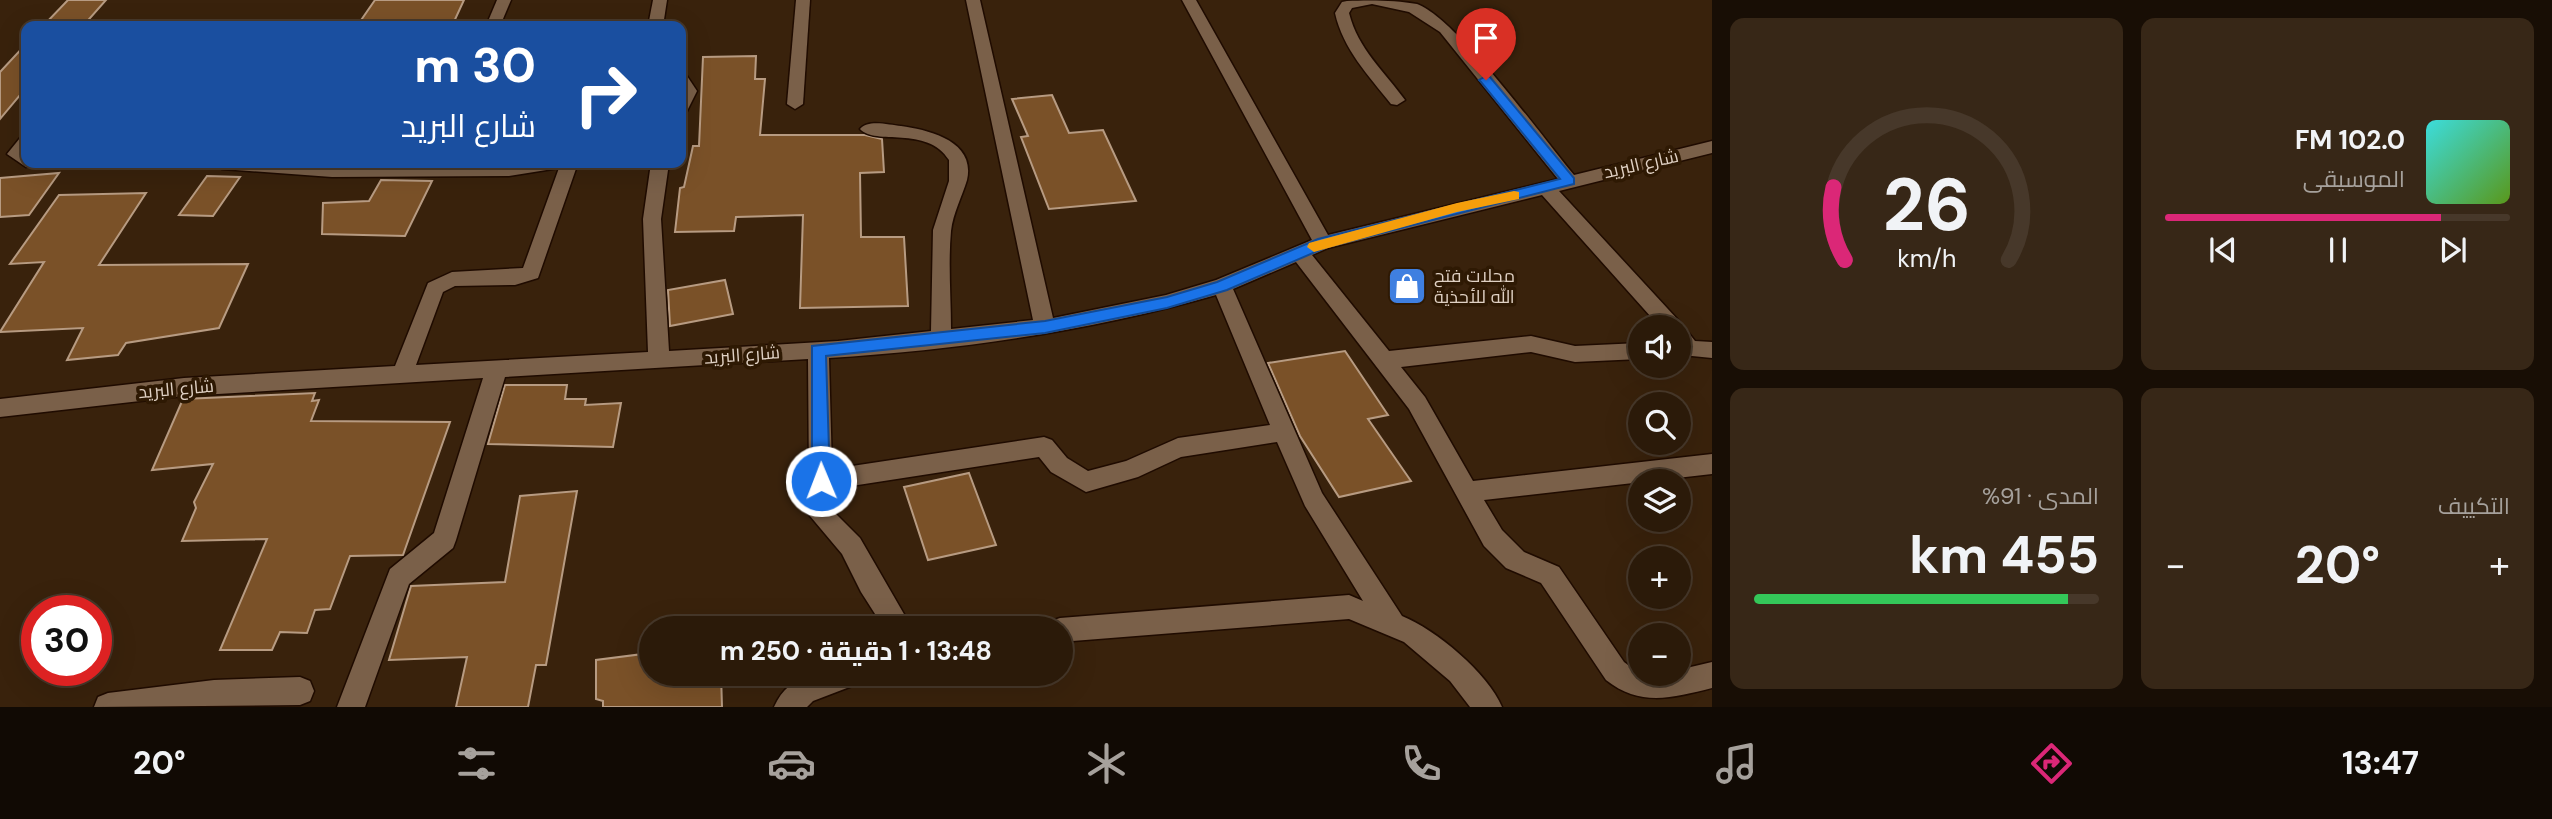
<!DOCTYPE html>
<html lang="ar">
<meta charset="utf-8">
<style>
:root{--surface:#2b1a09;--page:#372717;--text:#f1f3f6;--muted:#a6a19c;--line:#47382a;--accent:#db2777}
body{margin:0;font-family:"DM Sans",Cairo,sans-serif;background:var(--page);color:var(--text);direction:rtl;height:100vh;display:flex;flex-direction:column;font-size:26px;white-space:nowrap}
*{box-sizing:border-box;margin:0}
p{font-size:23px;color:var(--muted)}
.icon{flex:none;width:38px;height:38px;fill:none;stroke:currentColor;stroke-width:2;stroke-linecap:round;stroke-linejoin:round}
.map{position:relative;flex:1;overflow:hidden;direction:ltr}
.details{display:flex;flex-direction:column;gap:18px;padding:18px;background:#180e05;width:840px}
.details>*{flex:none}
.banner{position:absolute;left:21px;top:21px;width:665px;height:147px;border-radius:14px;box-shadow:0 7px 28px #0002,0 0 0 2px var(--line);direction:rtl;background:#1a4fa0;color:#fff;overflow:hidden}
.fabs{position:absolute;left:1628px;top:315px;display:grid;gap:14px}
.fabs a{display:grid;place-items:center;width:63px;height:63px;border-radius:50%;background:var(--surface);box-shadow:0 7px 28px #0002,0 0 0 2px var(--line);font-size:35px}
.speed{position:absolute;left:21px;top:595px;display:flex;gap:14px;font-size:35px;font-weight:700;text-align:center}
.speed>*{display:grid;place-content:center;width:91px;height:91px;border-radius:50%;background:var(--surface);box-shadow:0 7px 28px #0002,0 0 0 2px var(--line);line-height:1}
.speed .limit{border:10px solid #d22;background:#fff;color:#111}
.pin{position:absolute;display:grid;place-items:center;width:60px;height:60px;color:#fff;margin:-72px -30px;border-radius:50% 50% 50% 0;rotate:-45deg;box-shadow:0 0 7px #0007}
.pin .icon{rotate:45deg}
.me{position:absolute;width:77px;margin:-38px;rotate:359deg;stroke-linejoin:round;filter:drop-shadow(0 0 5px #0008)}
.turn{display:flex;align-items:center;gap:24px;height:147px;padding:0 35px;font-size:32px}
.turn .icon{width:91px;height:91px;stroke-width:2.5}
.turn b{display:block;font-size:49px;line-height:60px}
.big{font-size:52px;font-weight:700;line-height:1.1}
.details .tile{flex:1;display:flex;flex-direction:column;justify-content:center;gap:10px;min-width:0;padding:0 24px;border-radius:14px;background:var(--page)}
.details .dial{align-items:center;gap:0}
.dial svg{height:182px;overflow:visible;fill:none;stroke:var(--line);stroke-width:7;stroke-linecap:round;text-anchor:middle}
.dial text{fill:var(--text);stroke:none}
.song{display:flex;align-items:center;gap:21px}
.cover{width:84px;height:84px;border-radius:10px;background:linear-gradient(135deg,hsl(180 70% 55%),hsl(90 70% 35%))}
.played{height:7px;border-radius:4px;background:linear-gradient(90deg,var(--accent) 80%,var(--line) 80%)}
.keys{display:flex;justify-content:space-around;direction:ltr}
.heat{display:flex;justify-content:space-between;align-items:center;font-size:38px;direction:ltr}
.charge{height:10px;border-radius:5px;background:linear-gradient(90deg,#34c759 91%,var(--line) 0)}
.details .tiles{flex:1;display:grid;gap:18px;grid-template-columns:repeat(2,1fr)}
.trip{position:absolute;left:639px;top:616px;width:434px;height:70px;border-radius:35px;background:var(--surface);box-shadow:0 7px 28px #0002,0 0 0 2px var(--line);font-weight:700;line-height:70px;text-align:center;direction:rtl}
.menu{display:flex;height:112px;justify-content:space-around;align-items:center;background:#110a04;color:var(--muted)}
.menu .icon{width:49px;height:49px}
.menu .active{color:var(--accent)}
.menu b{font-size:32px;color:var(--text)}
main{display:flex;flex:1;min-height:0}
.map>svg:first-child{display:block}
</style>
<main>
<section class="details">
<div class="tiles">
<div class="tile">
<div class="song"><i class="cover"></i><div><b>102.0 FM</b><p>الموسيقى</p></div></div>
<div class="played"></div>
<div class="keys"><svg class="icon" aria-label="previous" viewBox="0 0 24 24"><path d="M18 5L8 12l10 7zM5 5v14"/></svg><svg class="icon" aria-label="pause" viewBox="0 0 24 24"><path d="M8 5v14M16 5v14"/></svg><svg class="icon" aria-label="next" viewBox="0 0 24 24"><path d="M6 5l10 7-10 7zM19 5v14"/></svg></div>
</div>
<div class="tile dial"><svg viewBox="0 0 100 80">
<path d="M14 69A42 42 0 1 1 86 69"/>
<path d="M14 69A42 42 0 0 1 9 37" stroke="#db2777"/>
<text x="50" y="56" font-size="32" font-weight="700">26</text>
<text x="50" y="72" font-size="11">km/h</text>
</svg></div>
<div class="tile"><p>التكييف</p>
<div class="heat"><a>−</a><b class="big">20°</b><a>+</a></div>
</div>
<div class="tile"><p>المدى · 91%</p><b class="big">455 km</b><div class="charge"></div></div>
</div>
</section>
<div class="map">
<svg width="1712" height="707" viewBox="0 0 1712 707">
<rect width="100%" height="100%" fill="#39220c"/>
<g fill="#7a5128" stroke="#b79b82" stroke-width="2">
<path d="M68 0H106L83 26H43Z"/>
<path d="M375 0H464L452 26H357Z"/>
<path d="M26 44V88L0 119V72Z"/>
<path d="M756 56 755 79H765L760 135H865L882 139 884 172 860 173 861 237H904L908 306 800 308 803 215 736 217 734 231 675 232 680 188 684 187 693 146H699L703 57Z"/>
<path d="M1052 95 1069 133 1103 130 1136 201 1049 209 1021 137 1028 136 1012 99Z"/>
<path d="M59 173 29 215 0 217V178Z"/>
<path d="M207 176 240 177 213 216 179 215Z"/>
<path d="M381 180 432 181 405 236 322 234 323 203 369 201Z"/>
<path d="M146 193 99 265 248 264 219 328 126 343 118 355 67 360 83 328 0 332 44 262 10 264 59 195Z"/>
<path d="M725 280 733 314 670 326 668 290Z"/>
<path d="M1345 351 1388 415 1368 419 1411 481 1339 497 1300 436 1268 363Z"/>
<path d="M505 385H567L565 399H586L585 405 621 403 613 447 488 444Z"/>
<path d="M315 393 312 401 319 400 311 421 450 422 403 555 350 556 330 609 315 610 307 633 280 632 272 650H220L267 539 182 541 196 508 194 502 213 464 152 470 183 399Z"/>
<path d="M969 473 996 545 928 560 904 487Z"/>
<path d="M577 491 546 665H536L528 707H456L467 657 389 660 411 586 505 582 520 496Z"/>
<path d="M651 653V674H721L722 707H603V701L596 699V660Z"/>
</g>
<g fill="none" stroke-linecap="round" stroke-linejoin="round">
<g stroke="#1f0b00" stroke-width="3">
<g id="street">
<path d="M497 0H511L500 26H486Z"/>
<path d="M653 0H667L663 26H648Z"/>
<path d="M796 0H810L803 104 795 109 787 104Z"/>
<path d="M966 0H980L1053 318 1166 295 1216 280 1312 240 1182 0H1196L1328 235 1558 179 1440 32 1409 12 1372 4 1352 8 1349 13C1358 49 1384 71 1405 100L1397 105 1391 104C1368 75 1343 49 1335 13L1342 2 1347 1C1368 0 1396 0 1417 4 1456 18 1543 138 1574 175L1712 141V153L1559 191 1679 321 1695 341 1712 342V358L1682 355 1678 350V327H1660L1542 195 1328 248 1312 255 1389 351 1531 336 1575 346 1640 343V359L1575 362 1531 352 1401 367 1425 397 1473 481 1712 454V474L1484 500 1502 530 1524 552 1559 567 1624 662 1640 674H1678V670L1712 662V688C1672 698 1640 707 1606 680L1541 583 1506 568 1484 546 1409 409 1296 262 1233 289 1322 493 1402 616C1436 630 1487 672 1502 707H1470L1450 681 1404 642 1349 619 1060 642V628H1048L1051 621 1060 618 1349 595 1363 601 1305 506 1277 442 1181 457 1138 477 1086 492 1051 472 1039 457 832 489 829 507 860 538 912 628H884L861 592 842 554 805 510 809 481 808 359 505 377 456 540 453 548 409 584 365 707H337L390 569 434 533 483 378 184 396 0 417V399L184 378 395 366 428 283 452 272 523 268 559 168 509 176 332 177 222 169 213 163H578L538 278 515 285 455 286 443 292 416 365 648 352 643 219 651 163H669L661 219 669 351 838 341 931 331 933 230 949 181V160C927 125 875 146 860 129 868 119 889 125 901 126 929 130 976 141 967 180 962 197 953 213 951 231 948 264 951 297 951 329L1033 320ZM1216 295 1270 425 1178 438 1126 461 1088 471 1067 458 1052 440 1044 437 832 469 829 358C959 350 1091 331 1216 295Z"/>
<path d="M681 74 687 76 697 91 687 111 681 112Z"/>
<path d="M26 137V163H34L26 167 7 154 20 138Z"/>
<path d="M812 674H864L860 683 813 701 807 707H774C782 689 794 680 812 674Z"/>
<path d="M300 677 310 681 314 691 310 701 300 705 94 707 98 697 108 693 214 680Z"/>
</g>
</g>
<use href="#street" fill="#7a6049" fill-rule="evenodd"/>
</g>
<path fill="#1a73e8" stroke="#114b97" stroke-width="2" d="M1486 76 1490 77 1574 178V184L1327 247 1227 290 1167 308 1045 333 826 356 830 481 821 488 815 486 812 481V346L1045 321 1167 297 1217 282 1318 239 1560 179 1481 82 1479 80Z"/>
<path fill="#f59e0b" d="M1514 191 1519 192V199L1457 212 1314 252 1307 247 1309 243 1457 203Z"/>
<defs>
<g id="shop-square" transform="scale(2.0125)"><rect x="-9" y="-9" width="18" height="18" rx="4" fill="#3f7fe0" stroke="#2e1903"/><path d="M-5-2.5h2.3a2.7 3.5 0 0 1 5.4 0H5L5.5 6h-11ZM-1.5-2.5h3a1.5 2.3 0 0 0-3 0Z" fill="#fff"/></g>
</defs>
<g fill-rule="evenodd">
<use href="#shop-square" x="1407" y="286"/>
</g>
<g text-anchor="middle" stroke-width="7" stroke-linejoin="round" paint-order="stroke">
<g font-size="18" fill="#dfd0c3" stroke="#2e1903">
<text transform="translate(1641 164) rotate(-13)" y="6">شارع البريد</text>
<text transform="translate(742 355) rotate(-4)" y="6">شارع البريد</text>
<text transform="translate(176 389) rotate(-5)" y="6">شارع البريد</text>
</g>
<g font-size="18" fill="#dfd0c3" stroke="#2e1903" text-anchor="start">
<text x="1434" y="282">محلات فتح<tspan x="1434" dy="21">الله للأحذية</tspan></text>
</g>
</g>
</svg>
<div class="fabs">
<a><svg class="icon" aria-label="sound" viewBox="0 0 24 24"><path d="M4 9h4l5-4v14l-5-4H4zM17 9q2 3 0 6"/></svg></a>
<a><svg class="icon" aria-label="search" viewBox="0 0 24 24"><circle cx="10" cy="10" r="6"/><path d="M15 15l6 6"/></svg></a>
<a><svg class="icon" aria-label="layers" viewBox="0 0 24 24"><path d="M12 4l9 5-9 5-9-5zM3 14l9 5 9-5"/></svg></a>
<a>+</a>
<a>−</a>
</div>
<div class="speed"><div class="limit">30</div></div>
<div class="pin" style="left:1486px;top:80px;background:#d93025"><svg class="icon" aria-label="arrive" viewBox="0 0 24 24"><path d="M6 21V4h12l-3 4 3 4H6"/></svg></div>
<svg class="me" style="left:821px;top:481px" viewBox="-20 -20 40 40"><circle r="17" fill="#1a73e8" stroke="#fff" stroke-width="3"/><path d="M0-11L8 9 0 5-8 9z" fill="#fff"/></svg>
<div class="trip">13:48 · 1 دقيقة · 250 m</div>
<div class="banner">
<div class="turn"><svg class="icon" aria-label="right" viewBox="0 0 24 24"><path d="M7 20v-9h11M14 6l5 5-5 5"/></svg><div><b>30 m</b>شارع البريد</div></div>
</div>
</div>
</main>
<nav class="menu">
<b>13:47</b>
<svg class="icon active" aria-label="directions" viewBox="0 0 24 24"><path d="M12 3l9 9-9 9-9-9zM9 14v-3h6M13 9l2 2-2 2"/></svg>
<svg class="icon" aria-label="music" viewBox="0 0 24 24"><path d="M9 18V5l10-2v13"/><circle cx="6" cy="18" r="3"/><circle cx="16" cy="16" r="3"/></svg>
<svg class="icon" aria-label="phone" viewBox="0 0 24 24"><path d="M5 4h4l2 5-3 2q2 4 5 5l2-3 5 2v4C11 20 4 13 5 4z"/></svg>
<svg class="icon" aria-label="climate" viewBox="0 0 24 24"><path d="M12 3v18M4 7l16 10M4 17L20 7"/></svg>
<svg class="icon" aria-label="car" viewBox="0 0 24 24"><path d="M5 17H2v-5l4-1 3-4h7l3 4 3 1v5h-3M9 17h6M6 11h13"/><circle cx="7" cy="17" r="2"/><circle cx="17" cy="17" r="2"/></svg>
<svg class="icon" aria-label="filters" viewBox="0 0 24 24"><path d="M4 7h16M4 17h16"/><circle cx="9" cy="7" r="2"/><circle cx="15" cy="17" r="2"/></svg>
<b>20°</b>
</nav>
